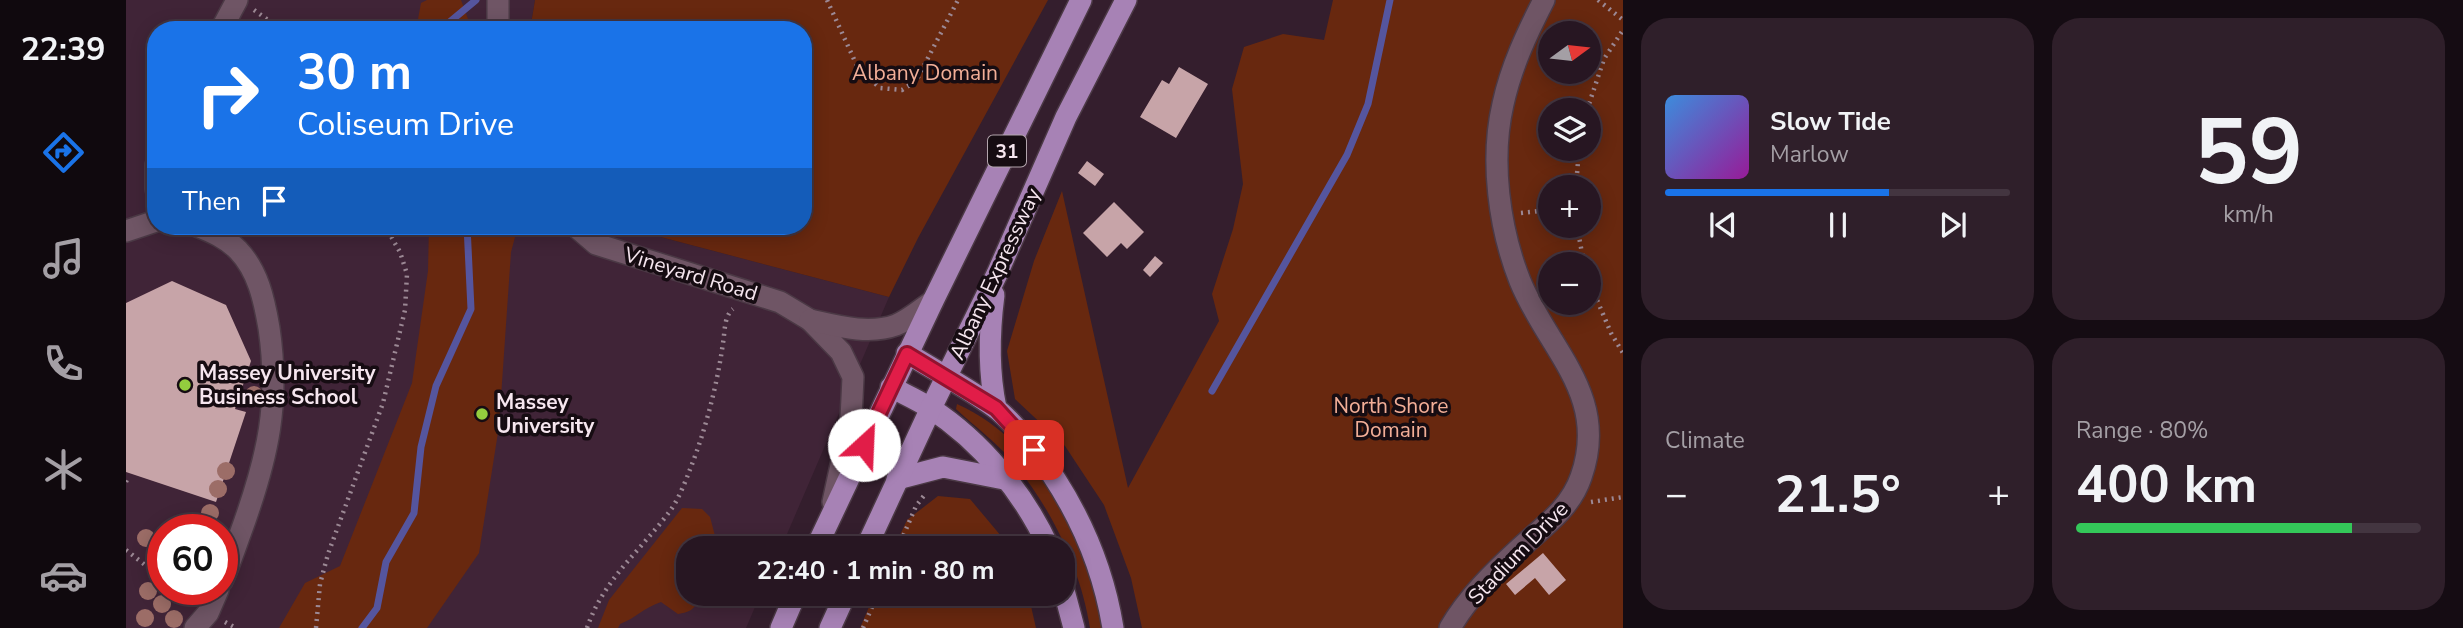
<!DOCTYPE html>
<meta charset="utf-8">
<style>
:root{--surface:#271622;--page:#2f1f2a;--text:#f1f3f6;--muted:#a49fa5;--line:#433540;--accent:#1a73e8}
body{margin:0;font-family:"Nunito Sans",sans-serif;background:var(--page);color:var(--text);height:100vh;display:flex;flex-direction:column;font-size:26px;white-space:nowrap}
*{box-sizing:border-box;margin:0}
p{font-size:23px;color:var(--muted)}
.icon{flex:none;width:38px;height:38px;fill:none;stroke:currentColor;stroke-width:2;stroke-linecap:round;stroke-linejoin:round}
.map{position:relative;flex:1;overflow:hidden}
.sheet{display:flex;flex-direction:column;gap:18px;padding:18px;background:#150c13;width:840px}
.sheet>*{flex:none}
.hud{position:absolute;left:21px;top:21px;width:665px;height:214px;border-radius:28px;box-shadow:0 4px 18px #0003,0 0 0 2px var(--line);background:#1a73e8;color:#fff;overflow:hidden}
.needle{width:46px;rotate:75deg}
.tools{position:absolute;left:1412px;top:21px;display:grid;gap:14px}
.tools a{display:grid;place-items:center;width:63px;height:63px;border-radius:50%;background:var(--surface);box-shadow:0 4px 18px #0003,0 0 0 2px var(--line);font-size:35px}
.speed{position:absolute;left:21px;top:514px;display:flex;gap:14px;font-size:35px;font-weight:700;text-align:center}
.speed>*{display:grid;place-content:center;width:91px;height:91px;border-radius:50%;background:var(--surface);box-shadow:0 4px 18px #0003,0 0 0 2px var(--line);line-height:1}
.speed .limit{border:10px solid #d22;background:#fff;color:#111}
.pin{position:absolute;display:grid;place-items:center;width:60px;height:60px;color:#fff;margin:-30px;border-radius:14px;box-shadow:0 4px 10px #0006}
.me{position:absolute;width:77px;margin:-38px;rotate:25deg;stroke-linejoin:round;filter:drop-shadow(0 0 5px #0008)}
.turn{display:flex;align-items:center;gap:24px;height:147px;padding:0 35px;font-size:32px}
.turn .icon{width:91px;height:91px;stroke-width:2.5}
.turn b{display:block;font-size:49px;line-height:60px}
.then{display:flex;align-items:center;height:66px;padding:0 35px;background:#0003;gap:14px;font-size:26px}
.big{font-size:52px;font-weight:700;line-height:1.1}
.sheet .widget{flex:1;display:flex;flex-direction:column;justify-content:center;gap:10px;min-width:0;padding:0 24px;border-radius:28px;background:var(--page)}
.sheet .dial{align-items:center;gap:0}
.dial b{font-size:91px;line-height:1}
.song{display:flex;align-items:center;gap:21px}
.cover{width:84px;height:84px;border-radius:10px;background:linear-gradient(135deg,hsl(210 70% 55%),hsl(300 70% 35%))}
.played{height:7px;border-radius:4px;background:linear-gradient(90deg,var(--accent) 65%,var(--line) 65%)}
.keys{display:flex;justify-content:space-around;direction:ltr}
.heat{display:flex;justify-content:space-between;align-items:center;font-size:38px;direction:ltr}
.charge{height:10px;border-radius:5px;background:linear-gradient(90deg,#34c759 80%,var(--line) 0)}
.sheet .tiles{flex:1;display:grid;gap:18px;grid-template-columns:repeat(2,1fr)}
.trip{position:absolute;left:550px;top:536px;width:399px;height:70px;border-radius:28px;background:var(--surface);box-shadow:0 4px 18px #0003,0 0 0 2px var(--line);font-weight:700;line-height:70px;text-align:center}
main{display:flex;flex:1;min-height:0}
.tab-bar{display:flex;flex-direction:column;width:126px;justify-content:space-around;align-items:center;background:#10090e;color:var(--muted)}
.tab-bar .icon{width:49px;height:49px}
.tab-bar .active{color:var(--accent)}
.tab-bar b{font-size:32px;color:var(--text)}
.map>svg:first-child{display:block}
</style>
<main>
<nav class="tab-bar">
<b>22:39</b>
<svg class="icon active" aria-label="directions" viewBox="0 0 24 24"><path d="M12 3l9 9-9 9-9-9zM9 14v-3h6M13 9l2 2-2 2"/></svg>
<svg class="icon" aria-label="music" viewBox="0 0 24 24"><path d="M9 18V5l10-2v13"/><circle cx="6" cy="18" r="3"/><circle cx="16" cy="16" r="3"/></svg>
<svg class="icon" aria-label="phone" viewBox="0 0 24 24"><path d="M5 4h4l2 5-3 2q2 4 5 5l2-3 5 2v4C11 20 4 13 5 4z"/></svg>
<svg class="icon" aria-label="climate" viewBox="0 0 24 24"><path d="M12 3v18M4 7l16 10M4 17L20 7"/></svg>
<svg class="icon" aria-label="car" viewBox="0 0 24 24"><path d="M5 17H2v-5l4-1 3-4h7l3 4 3 1v5h-3M9 17h6M6 11h13"/><circle cx="7" cy="17" r="2"/><circle cx="17" cy="17" r="2"/></svg>
</nav>
<div class="map">
<svg width="1497" height="628" viewBox="0 0 1497 628">
<rect width="100%" height="100%" fill="#341e2d"/>
<path fill="#402437" fill-rule="evenodd" d="M0 0H409L404 30H30V226H503L508 230 763 297 655 548H562V593H635L620 628H0ZM37 530H96V590H37Z"/>
<g fill="#68280f" fill-rule="evenodd">
<path d="M301 0H335L342 19 343 30H290L295 3Z"/>
<path d="M409 0H922L792 238 763 297 508 230 503 226H677V30H404Z"/>
<path d="M1207 0H1497V628H1016L1005 578 978 505 939 446 889 399 881 351 908 261 936 191 1002 488 1093 321 1086 294 1107 229 1117 184 1106 89 1118 47 1157 34 1198 40ZM1424 33H1463V72H1424ZM1424 110H1463V149H1424ZM1424 187H1463V226H1424ZM1424 264H1463V303H1424Z"/>
<path d="M303 226H392L385 252 373 426 353 553 301 628H153L179 583 214 566 286 383 302 271Z"/>
<path d="M831 404C897 433 943 504 965 571 971 589 974 609 978 628H964C955 569 924 505 885 460 869 441 848 426 830 409Z"/>
<path d="M812 496 844 499 875 536 880 548H768L781 520Z"/>
<path d="M556 508 576 509 584 517 592 547 562 548V593H575C570 607 567 612 552 614L535 602C517 608 510 618 494 624L492 628H472L483 600Z"/>
<path d="M749 593H902L910 628H734Z"/>
</g>
<g fill="none" stroke-linecap="round" stroke-linejoin="round">
<g stroke="#55559e" stroke-width="7">
<path d="M314 30 350 0"/>
<path d="M1086 391 1221 155 1242 104 1264 0"/>
<path d="M236 628 251 608 260 562 288 513 295 447 310 386 345 309 341 226"/>
</g>
</g>
<g fill="#c7a4a8">
<path d="M1053 67 1082 84 1050 138 1014 117 1036 80 1043 84Z"/>
<path d="M961 161 978 174 969 186 952 173Z"/>
<path d="M988 202 1018 232 1001 249 995 243 981 257 957 233Z"/>
<path d="M1029 256 1037 263 1024 277 1017 270Z"/>
<path d="M46 281 100 305 125 361 109 409 120 412 90 502 0 472V303Z"/>
<path d="M1417 553 1440 580 1423 595 1409 578 1389 595 1380 584Z"/>
</g>
<g fill="none" stroke-linecap="round" stroke-linejoin="round">
<g stroke="#4b3945" stroke-width="24">
<g id="minor">
<path d="M372 0V30"/>
<path d="M95 30 111 0"/>
<path d="M30 165V189"/>
<path d="M71 226C86 232 100 238 112 250 132 271 138 299 143 328 154 403 142 456 117 526 110 545 104 564 96 581"/>
<path d="M449 226 470 244 654 302 684 320 715 352 727 377 725 419 707 502"/>
<path d="M0 231 30 221"/>
<path d="M684 320C711 326 743 335 770 325 783 320 795 309 807 301"/>
<path d="M69 628 82 613 92 590"/>
<path d="M1324 628C1341 598 1368 572 1394 548 1418 526 1444 509 1455 477 1484 395 1422 350 1394 281 1373 228 1364 160 1377 104 1385 67 1401 33 1418 0"/>
</g>
</g>
<g stroke="#4b3945" stroke-width="24">
<g id="major">
<path d="M868 295C863 333 862 370 870 408"/>
<path d="M781 353C810 371 840 387 868 407 881 416 894 432 905 445 947 499 976 560 987 628"/>
<path d="M765 387C778 394 792 400 804 408 855 441 898 493 923 548"/>
<path d="M771 479 817 467 883 480"/>
<path d="M690 548 807 301 955 0"/>
<path d="M740 548 805 408 871 274 940 117 1000 0"/>
<path d="M936 583 948 628"/>
<path d="M655 628 670 593"/>
<path d="M704 628 720 593"/>
</g>
</g>
<g stroke="#9c8995" stroke-width="4.5" stroke-dasharray="2 5" stroke-linecap="butt">
<path d="M701 0 732 68 754 88 776 90 790 81 832 0"/>
<path d="M1472 0 1497 20"/>
<path d="M128 10 156 30"/>
<path d="M1461 110 1478 59 1497 30"/>
<path d="M1450 187 1453 149"/>
<path d="M1395 213 1424 210"/>
<path d="M1451 226 1458 264"/>
<path d="M1463 281 1485 333 1497 353"/>
<path d="M0 482 2 477"/>
<path d="M1465 502 1497 497"/>
<path d="M772 548 790 506 800 493"/>
<path d="M0 550 37 579"/>
<path d="M50 590 65 601"/>
<path d="M99 622 110 628"/>
<path d="M190 628 194 584 202 554 257 403 279 310 281 274 274 252 259 226"/>
<path d="M461 628C477 580 515 550 544 511 552 500 558 485 563 472 579 432 591 386 597 343 599 331 598 316 607 309"/>
<path d="M737 628 752 593"/>
</g>
<use href="#minor" stroke="#6f5565" stroke-width="21"/>
<use href="#major" stroke="#a782b5" stroke-width="21"/>
</g>
<g fill="#9c6d67">
<circle cx="128" cy="395" r="9"/>
<circle cx="100" cy="471" r="9"/>
<circle cx="92" cy="489" r="9"/>
<circle cx="84" cy="513" r="9"/>
<circle cx="20" cy="538" r="9"/>
<circle cx="22" cy="591" r="9"/>
<circle cx="36" cy="604" r="9"/>
<circle cx="19" cy="618" r="9"/>
<circle cx="48" cy="619" r="9"/>
</g>
<g fill="none" stroke-linecap="round" stroke-linejoin="round">
<g stroke="#92132f" stroke-width="18">
<path id="route" d="M738 445 781 354 870 408 908 450"/>
</g>
<use href="#route" stroke="#e11d48" stroke-width="12"/>
</g>
<g fill="#93cd3e" stroke="#160c12" stroke-width="2.5">
<circle cx="59" cy="385" r="7"/>
<circle cx="356" cy="414" r="7"/>
</g>
<g text-anchor="middle" stroke-width="7" stroke-linejoin="round" paint-order="stroke">
<rect fill="#160c12" stroke="#b3a5ad" stroke-width="2" x="862" y="135.5" width="38" height="31" rx="5"/>
<g font-size="19" font-weight="bold" fill="#f6e6ef">
<text x="881" y="158">31</text>
</g>
<g font-size="21" fill="#f2ae97" stroke="#160c12">
<text x="799" y="80">Albany Domain</text>
<text x="1265" y="413">North Shore<tspan x="1265" dy="24">Domain</tspan></text>
</g>
<g font-size="21" fill="#f6e6ef" stroke="#160c12">
<text transform="translate(565 274) rotate(17)" y="7">Vineyard Road</text>
<text transform="translate(869 274) rotate(-65)" y="7">Albany Expressway</text>
<text transform="translate(1392 553) rotate(-46)" y="7">Stadium Drive</text>
</g>
<g font-size="21" font-weight="bold" fill="#f6e6ef" stroke="#160c12" text-anchor="start">
<text x="73" y="380">Massey University<tspan x="73" dy="24">Business School</tspan></text>
<text x="370" y="409">Massey<tspan x="370" dy="24">University</tspan></text>
</g>
</g>
</svg>
<div class="tools">
<a><svg class="needle" viewBox="-14 -14 28 28"><path d="M0-13l5 13h-10z" fill="#e53935"/><path d="M0 13l5-13h-10z" fill="#a49fa5"/></svg></a>
<a><svg class="icon" aria-label="layers" viewBox="0 0 24 24"><path d="M12 4l9 5-9 5-9-5zM3 14l9 5 9-5"/></svg></a>
<a>+</a>
<a>−</a>
</div>
<div class="speed"><div class="limit">60</div></div>
<div class="pin" style="left:908px;top:450px;background:#d93025"><svg class="icon" aria-label="arrive" viewBox="0 0 24 24"><path d="M6 21V4h12l-3 4 3 4H6"/></svg></div>
<svg class="me" style="left:738px;top:445px" viewBox="-20 -20 40 40"><circle r="19" fill="#fff"/><path d="M0-13L10 11 0 6-10 11z" fill="#e11d48"/></svg>
<div class="trip">22:40 · 1 min · 80 m</div>
<div class="hud">
<div class="turn"><svg class="icon" aria-label="right" viewBox="0 0 24 24"><path d="M7 20v-9h11M14 6l5 5-5 5"/></svg><div><b>30 m</b>Coliseum Drive</div></div>
<div class="then">Then<svg class="icon" aria-label="arrive" viewBox="0 0 24 24"><path d="M6 21V4h12l-3 4 3 4H6"/></svg></div>
</div>
</div>
<section class="sheet">
<div class="tiles">
<div class="widget">
<div class="song"><i class="cover"></i><div><b>Slow Tide</b><p>Marlow</p></div></div>
<div class="played"></div>
<div class="keys"><svg class="icon" aria-label="previous" viewBox="0 0 24 24"><path d="M18 5L8 12l10 7zM5 5v14"/></svg><svg class="icon" aria-label="pause" viewBox="0 0 24 24"><path d="M8 5v14M16 5v14"/></svg><svg class="icon" aria-label="next" viewBox="0 0 24 24"><path d="M6 5l10 7-10 7zM19 5v14"/></svg></div>
</div>
<div class="widget dial"><b>59</b><p>km/h</p></div>
<div class="widget"><p>Climate</p>
<div class="heat"><a>−</a><b class="big">21.5°</b><a>+</a></div>
</div>
<div class="widget"><p>Range · 80%</p><b class="big">400 km</b><div class="charge"></div></div>
</div>
</section>
</main>
